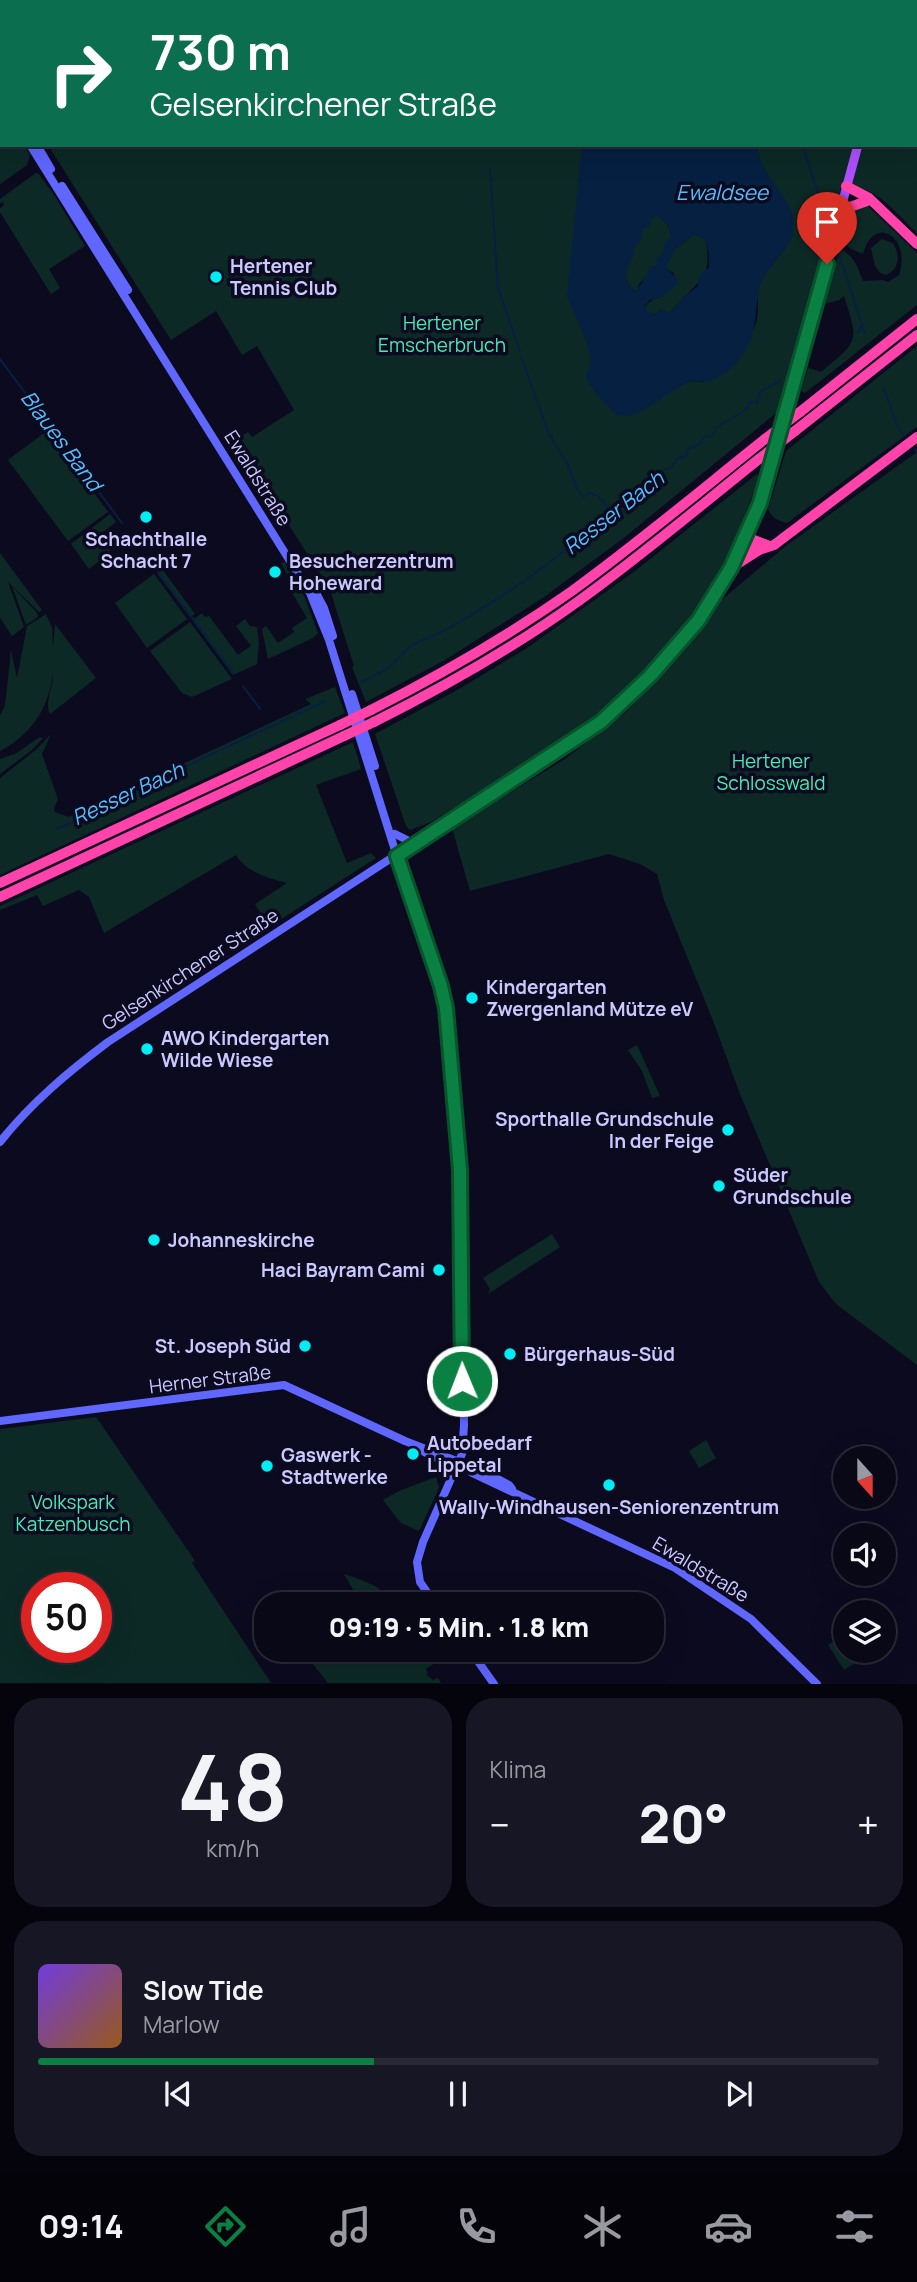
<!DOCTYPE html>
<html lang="de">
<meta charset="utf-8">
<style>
:root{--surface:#090817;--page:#171624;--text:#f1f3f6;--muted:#999aa1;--line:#292936;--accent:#0b8043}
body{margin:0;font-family:Manrope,sans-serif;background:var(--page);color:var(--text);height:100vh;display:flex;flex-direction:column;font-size:26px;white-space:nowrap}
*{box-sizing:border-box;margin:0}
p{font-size:23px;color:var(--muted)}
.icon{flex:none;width:38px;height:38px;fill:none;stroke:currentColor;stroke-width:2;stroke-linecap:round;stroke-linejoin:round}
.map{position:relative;height:1684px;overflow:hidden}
.panel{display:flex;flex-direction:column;gap:14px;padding:14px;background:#05040d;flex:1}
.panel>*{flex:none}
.top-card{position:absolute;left:0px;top:0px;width:917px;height:147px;box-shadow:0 7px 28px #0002,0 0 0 2px var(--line);background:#0b6e4f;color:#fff;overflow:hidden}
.needle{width:46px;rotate:159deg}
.fabs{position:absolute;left:833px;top:1446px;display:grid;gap:14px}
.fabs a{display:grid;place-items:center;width:63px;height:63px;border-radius:50%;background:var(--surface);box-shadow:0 7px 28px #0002,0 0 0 2px var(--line);font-size:35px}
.speed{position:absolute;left:21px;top:1572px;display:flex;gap:14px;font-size:35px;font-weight:700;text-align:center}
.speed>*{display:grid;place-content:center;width:91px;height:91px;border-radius:50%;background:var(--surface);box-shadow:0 7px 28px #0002,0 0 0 2px var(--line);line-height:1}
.speed .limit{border:10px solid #d22;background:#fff;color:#111}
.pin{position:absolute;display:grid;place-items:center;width:60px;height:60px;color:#fff;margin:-72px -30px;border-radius:50% 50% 50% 0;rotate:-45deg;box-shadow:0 0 7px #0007}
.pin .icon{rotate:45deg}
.me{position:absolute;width:77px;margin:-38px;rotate:359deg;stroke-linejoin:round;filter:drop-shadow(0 0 5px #0008)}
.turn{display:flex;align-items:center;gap:24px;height:147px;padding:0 35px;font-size:32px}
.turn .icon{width:91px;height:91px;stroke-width:2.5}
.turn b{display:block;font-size:49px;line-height:60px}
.big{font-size:52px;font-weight:800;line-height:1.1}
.panel .widget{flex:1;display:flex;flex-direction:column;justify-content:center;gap:10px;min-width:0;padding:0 24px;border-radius:28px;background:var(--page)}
.panel .dial{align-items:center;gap:0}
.dial b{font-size:91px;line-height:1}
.song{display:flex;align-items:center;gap:21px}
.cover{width:84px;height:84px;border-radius:10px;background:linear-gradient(135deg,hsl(260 70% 55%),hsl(30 70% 35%))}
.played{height:7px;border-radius:4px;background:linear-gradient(90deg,var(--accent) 40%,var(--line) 40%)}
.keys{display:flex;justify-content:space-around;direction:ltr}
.heat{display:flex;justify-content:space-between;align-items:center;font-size:38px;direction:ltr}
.panel .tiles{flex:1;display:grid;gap:14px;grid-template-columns:1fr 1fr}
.widget:last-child{grid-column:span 2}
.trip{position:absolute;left:254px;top:1592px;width:410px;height:70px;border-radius:28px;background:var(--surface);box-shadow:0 7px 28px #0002,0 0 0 2px var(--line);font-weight:800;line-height:70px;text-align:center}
.menu{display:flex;height:112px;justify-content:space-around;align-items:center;background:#040309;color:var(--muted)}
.menu .icon{width:49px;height:49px}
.menu .selected{color:var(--accent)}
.menu b{font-size:32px;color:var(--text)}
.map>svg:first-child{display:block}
</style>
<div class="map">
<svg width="917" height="1684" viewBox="0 0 917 1684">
<rect width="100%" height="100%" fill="#0c0a1f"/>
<g fill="#0c2926" fill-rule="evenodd">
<path d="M0 0H650L2 2 0 90Z"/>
<path d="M697 0H917V233C893 210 877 186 842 185L781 409 625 537 544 597 445 660 366 702 352 667 354 666 330 590 235 440 248 432 252 437 294 410 257 346 242 355 216 311 171 340 48 145H582L581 158 633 414 683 384 692 381 704 382C714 371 751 336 755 326 761 313 755 295 760 283 770 260 798 245 792 217 785 188 759 177 757 145H915V2Z"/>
<path d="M0 110 2 145H24L30 155 27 165 0 184Z"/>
<path d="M36 173H38L54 195 85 246 49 269 60 288 51 294 0 212V208L4 205 3 202 0 203V199Z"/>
<path d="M868 206 917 253V305L805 393 801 391 808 368 821 372C859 340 859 343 844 296L839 300 825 304 819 328 817 327 840 249C854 255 858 268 863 281L882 280 888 282 899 275C912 234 872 215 863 254L851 249 842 241 853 210Z"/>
<path d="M656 214 667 224 672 237 657 264 639 284 638 290H634C619 280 629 266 634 252L633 249 643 227Z"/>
<path d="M695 234 705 240C716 280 691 285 670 313L655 314 646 311 645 307C653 296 665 296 674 286V273L668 270 666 265 675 249Z"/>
<path d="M882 239 893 243C900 255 900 269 886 275L880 273 875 266 871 248Z"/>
<path d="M917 346V427L787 523C779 521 771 518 768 509L786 451Z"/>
<path d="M48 430 108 512 68 541 8 460Z"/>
<path d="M917 452V1365L836 1304 819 1282 740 1094 712 1018 664 900 657 874 640 864 609 854 470 891 452 828 565 759 627 711 689 642 712 608 787 545Z"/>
<path d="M757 474 760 477C742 520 726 568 700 608 637 707 527 762 431 822L410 830 406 826 375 734 459 689 527 648 635 571Z"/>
<path d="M110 514 116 522 99 535 111 552 89 569 71 544Z"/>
<path d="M0 553 42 610 39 612 8 582 24 627 12 636 0 618Z"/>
<path d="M285 562 305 598 318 633 313 638 268 659 262 629 266 626 278 643 294 632 292 628 307 618 291 591 295 589 281 563Z"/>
<path d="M162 569 195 614 190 617 157 573Z"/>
<path d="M154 574 187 619 147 648 115 603Z"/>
<path d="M12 586 37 613 38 617 26 625Z"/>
<path d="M202 613 205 617 209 616 238 655 251 646 236 626 245 619 250 626 257 627 259 644 257 664 233 675 192 620Z"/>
<path d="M46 614 52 628 53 647 55 624 96 678 50 714C44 702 54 686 53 673 49 708 31 735 0 751V715L5 706 11 650 17 678 27 626Z"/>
<path d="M190 622 232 679 192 697 182 693 150 651Z"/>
<path d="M335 687 345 713 0 875V778L37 749 51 734 42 754 58 799 54 808 55 812 69 817 311 704 305 699Z"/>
<path d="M40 737 43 738 32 750 0 774V759L15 754Z"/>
<path d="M353 742 361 769 316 785 347 863 371 853 376 858 269 927 255 904 287 883C268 878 247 873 236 855L104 933 89 897 79 890 43 906 37 895 0 910V906Z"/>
<path d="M637 1045 660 1096 652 1098 642 1071 628 1050Z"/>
<path d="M552 1234 560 1247 488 1294 490 1289 483 1278Z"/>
<path d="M96 1417 195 1561 192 1563 271 1683H0V1429ZM37 1587H96V1647H37Z"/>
<path d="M706 1440 716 1458 699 1468 689 1451Z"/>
<path d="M436 1477 439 1488 419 1531 401 1523 383 1500 399 1491Z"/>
<path d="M344 1574C365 1581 383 1586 396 1605H362Z"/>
<path d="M845 1634V1650H876L844 1670 828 1645Z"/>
<path d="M310 1650H437L442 1658 426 1669 428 1673 426 1674 433 1680 438 1678 441 1683H328L304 1653Z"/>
</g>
<path fill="#062042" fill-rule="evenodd" d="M582 145H757C759 182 803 200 792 236 786 255 764 268 760 286 754 308 758 333 744 353 736 365 721 379 707 381 699 382 693 380 686 383 671 390 636 421 620 416 615 414 611 409 608 406 597 396 592 390 586 376L591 362 587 343 567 296ZM657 215 667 224 672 237 665 242 661 257H657V264L650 268 638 289 634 290C619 280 629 266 635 252L633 249 642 237 643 228 650 226 652 219ZM695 234 705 240 709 254V267C703 272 696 278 698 286L682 298 670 313 661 309 655 314 646 310 645 306 650 300 662 298 674 286H677L678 279 668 270 667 265 675 249Z"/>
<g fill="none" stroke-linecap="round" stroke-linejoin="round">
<g stroke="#062042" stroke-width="2">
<path d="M751 0 752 2"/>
<path d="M802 145 828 222"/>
<path d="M490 169 498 288 520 351"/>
<path d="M839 254 865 334"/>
<path d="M858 333 862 325"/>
<path d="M521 356 548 432 569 467 577 489 583 497 589 493 598 496 612 513"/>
<path d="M0 359 122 523"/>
<path d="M884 388 897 426 903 435"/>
<path d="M915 449 917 452"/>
<path d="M132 537 135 541"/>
<path d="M148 558 234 674"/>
<path d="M361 682C370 678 381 673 389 667 398 660 404 651 413 645 424 638 436 636 447 629 495 602 543 570 583 535 593 526 610 520 616 508L621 507 625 500H633L640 491H645V486L652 479 661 476 664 469H670C675 463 675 457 686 456L688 449 700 444 704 437 712 436 717 427 747 409 750 402 757 403 760 392 781 380"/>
<path d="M243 686 260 709"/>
<path d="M56 829 80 819 83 814C97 811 132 796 142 787L325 701"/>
</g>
<g stroke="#5f67ff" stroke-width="8">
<path d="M0 86 2 88"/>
<path d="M0 99 2 102"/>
<path d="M30 145 310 593 329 640 393 844 441 986 446 1008 460 1170 464 1425 462 1454 423 1542 417 1562 420 1582 436 1605"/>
<path d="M37 145 51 169"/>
<path d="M62 186 128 290"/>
<path d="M309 580 324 608 333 636"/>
<path d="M352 694 375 766"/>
<path d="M395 834 415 844"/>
<path d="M0 1142C31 1103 68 1072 108 1042L601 722C653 677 697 628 731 568"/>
<path d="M0 1421 284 1385 405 1441 485 1472 509 1485 512 1489"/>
<path d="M424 1452 460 1469"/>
<path d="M472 1473 675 1568 751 1619 817 1684"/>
<path d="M470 1650 494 1684"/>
</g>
<g stroke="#af4fff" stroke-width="9">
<path d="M898 2V0"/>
<path d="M731 568 752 522 765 488 858 145"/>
</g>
<g stroke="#ff43ab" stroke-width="10">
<path d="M846 186 869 198 917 244"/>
<path d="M839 219 850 207 867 201"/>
<path d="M800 412 917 319"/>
<path d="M795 431 917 335"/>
<path d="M746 537 767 545"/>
<path d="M743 544 759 550 774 545 917 437"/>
<path d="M731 568 759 550"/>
<path d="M371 710C440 675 508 636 572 591 638 543 701 490 765 439"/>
<path d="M374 722C446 686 515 647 580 600 641 556 700 506 759 459"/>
<path d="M0 883 340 725"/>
<path d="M0 897 344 736"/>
</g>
<g stroke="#ff43ab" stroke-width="10">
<path d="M765 439 800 412"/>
<path d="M759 459 795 431"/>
<path d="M340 725 371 710"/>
<path d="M344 736 374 722"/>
</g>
</g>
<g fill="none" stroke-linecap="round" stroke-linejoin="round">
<g stroke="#07532c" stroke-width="18">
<path id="route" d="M462 1381 460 1170 446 1008 441 986 397 856 601 722 650 676 698 621 731 568 760 503 827 264"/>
</g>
<use href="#route" stroke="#0b8043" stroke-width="12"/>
</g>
<g fill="#00edf3" stroke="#0c0a1f" stroke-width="2.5">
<circle cx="216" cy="277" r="7"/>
<circle cx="146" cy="517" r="7"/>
<circle cx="275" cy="572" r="7"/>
<circle cx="472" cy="998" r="7"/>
<circle cx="147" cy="1049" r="7"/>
<circle cx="728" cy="1130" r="7"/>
<circle cx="719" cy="1186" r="7"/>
<circle cx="154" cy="1240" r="7"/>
<circle cx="439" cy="1270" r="7"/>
<circle cx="305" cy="1346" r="7"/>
<circle cx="510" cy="1354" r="7"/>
<circle cx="413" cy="1454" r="7"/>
<circle cx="267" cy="1466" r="7"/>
<circle cx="609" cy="1485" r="7"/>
</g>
<g text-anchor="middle" stroke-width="7" stroke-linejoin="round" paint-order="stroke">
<g font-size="19" font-weight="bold" fill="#cac8ff" stroke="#0c0a1f" text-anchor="start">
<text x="230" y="273">Hertener<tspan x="230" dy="22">Tennis Club</tspan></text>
<text x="146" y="546" text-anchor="middle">Schachthalle<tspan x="146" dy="22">Schacht 7</tspan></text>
<text x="289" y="568">Besucherzentrum<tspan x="289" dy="22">Hoheward</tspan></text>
<text x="486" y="994">Kindergarten<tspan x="486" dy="22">Zwergenland Mütze eV</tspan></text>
<text x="161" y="1045">AWO Kindergarten<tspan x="161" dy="22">Wilde Wiese</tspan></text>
<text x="714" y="1126" text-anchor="end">Sporthalle Grundschule<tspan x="714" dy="22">In der Feige</tspan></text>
<text x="733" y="1182">Süder<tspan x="733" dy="22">Grundschule</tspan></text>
<text x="168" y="1247">Johanneskirche</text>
<text x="425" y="1277" text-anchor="end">Haci Bayram Cami</text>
<text x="291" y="1353" text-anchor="end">St. Joseph Süd</text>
<text x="524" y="1361">Bürgerhaus-Süd</text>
<text x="427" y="1450">Autobedarf<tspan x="427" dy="22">Lippetal</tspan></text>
<text x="281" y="1462">Gaswerk -<tspan x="281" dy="22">Stadtwerke</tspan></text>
<text x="609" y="1514" text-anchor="middle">Wally-Windhausen-Seniorenzentrum</text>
</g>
<g font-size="19" fill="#48eab5" stroke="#0c0a1f">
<text x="442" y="330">Hertener<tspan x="442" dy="22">Emscherbruch</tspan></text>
<text x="771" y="768">Hertener<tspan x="771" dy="22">Schlosswald</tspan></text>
<text x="73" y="1509">Volkspark<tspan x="73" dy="22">Katzenbusch</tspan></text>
</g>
<g font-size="19" fill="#cac8ff" stroke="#0c0a1f">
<text transform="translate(258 478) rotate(58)" y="7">Ewaldstraße</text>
<text transform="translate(190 969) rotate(-33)" y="7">Gelsenkirchener Straße</text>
<text transform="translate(210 1379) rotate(-7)" y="7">Herner Straße</text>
<text transform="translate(701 1569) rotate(31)" y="7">Ewaldstraße</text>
</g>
<g font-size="21" font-style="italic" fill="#56beff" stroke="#0c0a1f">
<text x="722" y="200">Ewaldsee</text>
<text transform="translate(61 441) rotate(53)" y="7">Blaues Band</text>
<text transform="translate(614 513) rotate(-38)" y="7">Resser Bach</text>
<text transform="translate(128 794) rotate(-25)" y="7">Resser Bach</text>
</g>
</g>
</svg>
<div class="fabs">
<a><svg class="needle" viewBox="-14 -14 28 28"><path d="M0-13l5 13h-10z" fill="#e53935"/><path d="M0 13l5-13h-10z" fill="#999aa1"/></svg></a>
<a><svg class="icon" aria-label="sound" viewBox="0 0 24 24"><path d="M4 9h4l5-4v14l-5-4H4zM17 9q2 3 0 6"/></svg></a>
<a><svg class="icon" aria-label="layers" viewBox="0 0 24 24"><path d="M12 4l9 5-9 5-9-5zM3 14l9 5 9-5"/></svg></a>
</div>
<div class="speed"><div class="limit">50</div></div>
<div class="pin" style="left:827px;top:264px;background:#d93025"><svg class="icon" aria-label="arrive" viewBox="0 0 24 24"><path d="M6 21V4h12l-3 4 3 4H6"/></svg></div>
<svg class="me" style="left:462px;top:1381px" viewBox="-20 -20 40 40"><circle r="17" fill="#0b8043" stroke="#fff" stroke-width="3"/><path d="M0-11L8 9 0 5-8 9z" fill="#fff"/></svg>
<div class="trip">09:19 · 5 Min. · 1.8 km</div>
<div class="top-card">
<div class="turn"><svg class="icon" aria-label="right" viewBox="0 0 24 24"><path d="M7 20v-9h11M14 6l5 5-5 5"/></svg><div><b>730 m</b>Gelsenkirchener Straße</div></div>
</div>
</div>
<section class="panel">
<div class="tiles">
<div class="widget dial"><b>48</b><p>km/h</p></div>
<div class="widget"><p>Klima</p>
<div class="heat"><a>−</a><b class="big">20°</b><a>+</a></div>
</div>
<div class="widget">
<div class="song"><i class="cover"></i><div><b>Slow Tide</b><p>Marlow</p></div></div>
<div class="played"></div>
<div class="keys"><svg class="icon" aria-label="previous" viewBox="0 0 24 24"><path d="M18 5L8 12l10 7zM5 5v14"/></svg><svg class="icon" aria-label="pause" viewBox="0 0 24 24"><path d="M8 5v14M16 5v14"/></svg><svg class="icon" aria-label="next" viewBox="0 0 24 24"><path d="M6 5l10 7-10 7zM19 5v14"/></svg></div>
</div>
</div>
</section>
<nav class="menu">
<b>09:14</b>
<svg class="icon selected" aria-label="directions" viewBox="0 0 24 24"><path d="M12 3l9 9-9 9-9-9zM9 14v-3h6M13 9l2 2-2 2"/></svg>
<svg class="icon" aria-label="music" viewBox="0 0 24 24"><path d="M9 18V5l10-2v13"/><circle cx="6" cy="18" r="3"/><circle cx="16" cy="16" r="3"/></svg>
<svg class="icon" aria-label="phone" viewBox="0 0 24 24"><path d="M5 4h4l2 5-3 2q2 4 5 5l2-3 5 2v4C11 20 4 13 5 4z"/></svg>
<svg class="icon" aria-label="climate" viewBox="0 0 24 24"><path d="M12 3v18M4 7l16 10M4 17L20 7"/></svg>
<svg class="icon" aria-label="car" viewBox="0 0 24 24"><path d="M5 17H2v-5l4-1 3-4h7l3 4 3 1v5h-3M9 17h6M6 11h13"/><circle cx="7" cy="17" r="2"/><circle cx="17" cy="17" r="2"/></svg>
<svg class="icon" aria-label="filters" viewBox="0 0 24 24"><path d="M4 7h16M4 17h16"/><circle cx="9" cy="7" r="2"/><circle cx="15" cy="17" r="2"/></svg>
</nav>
